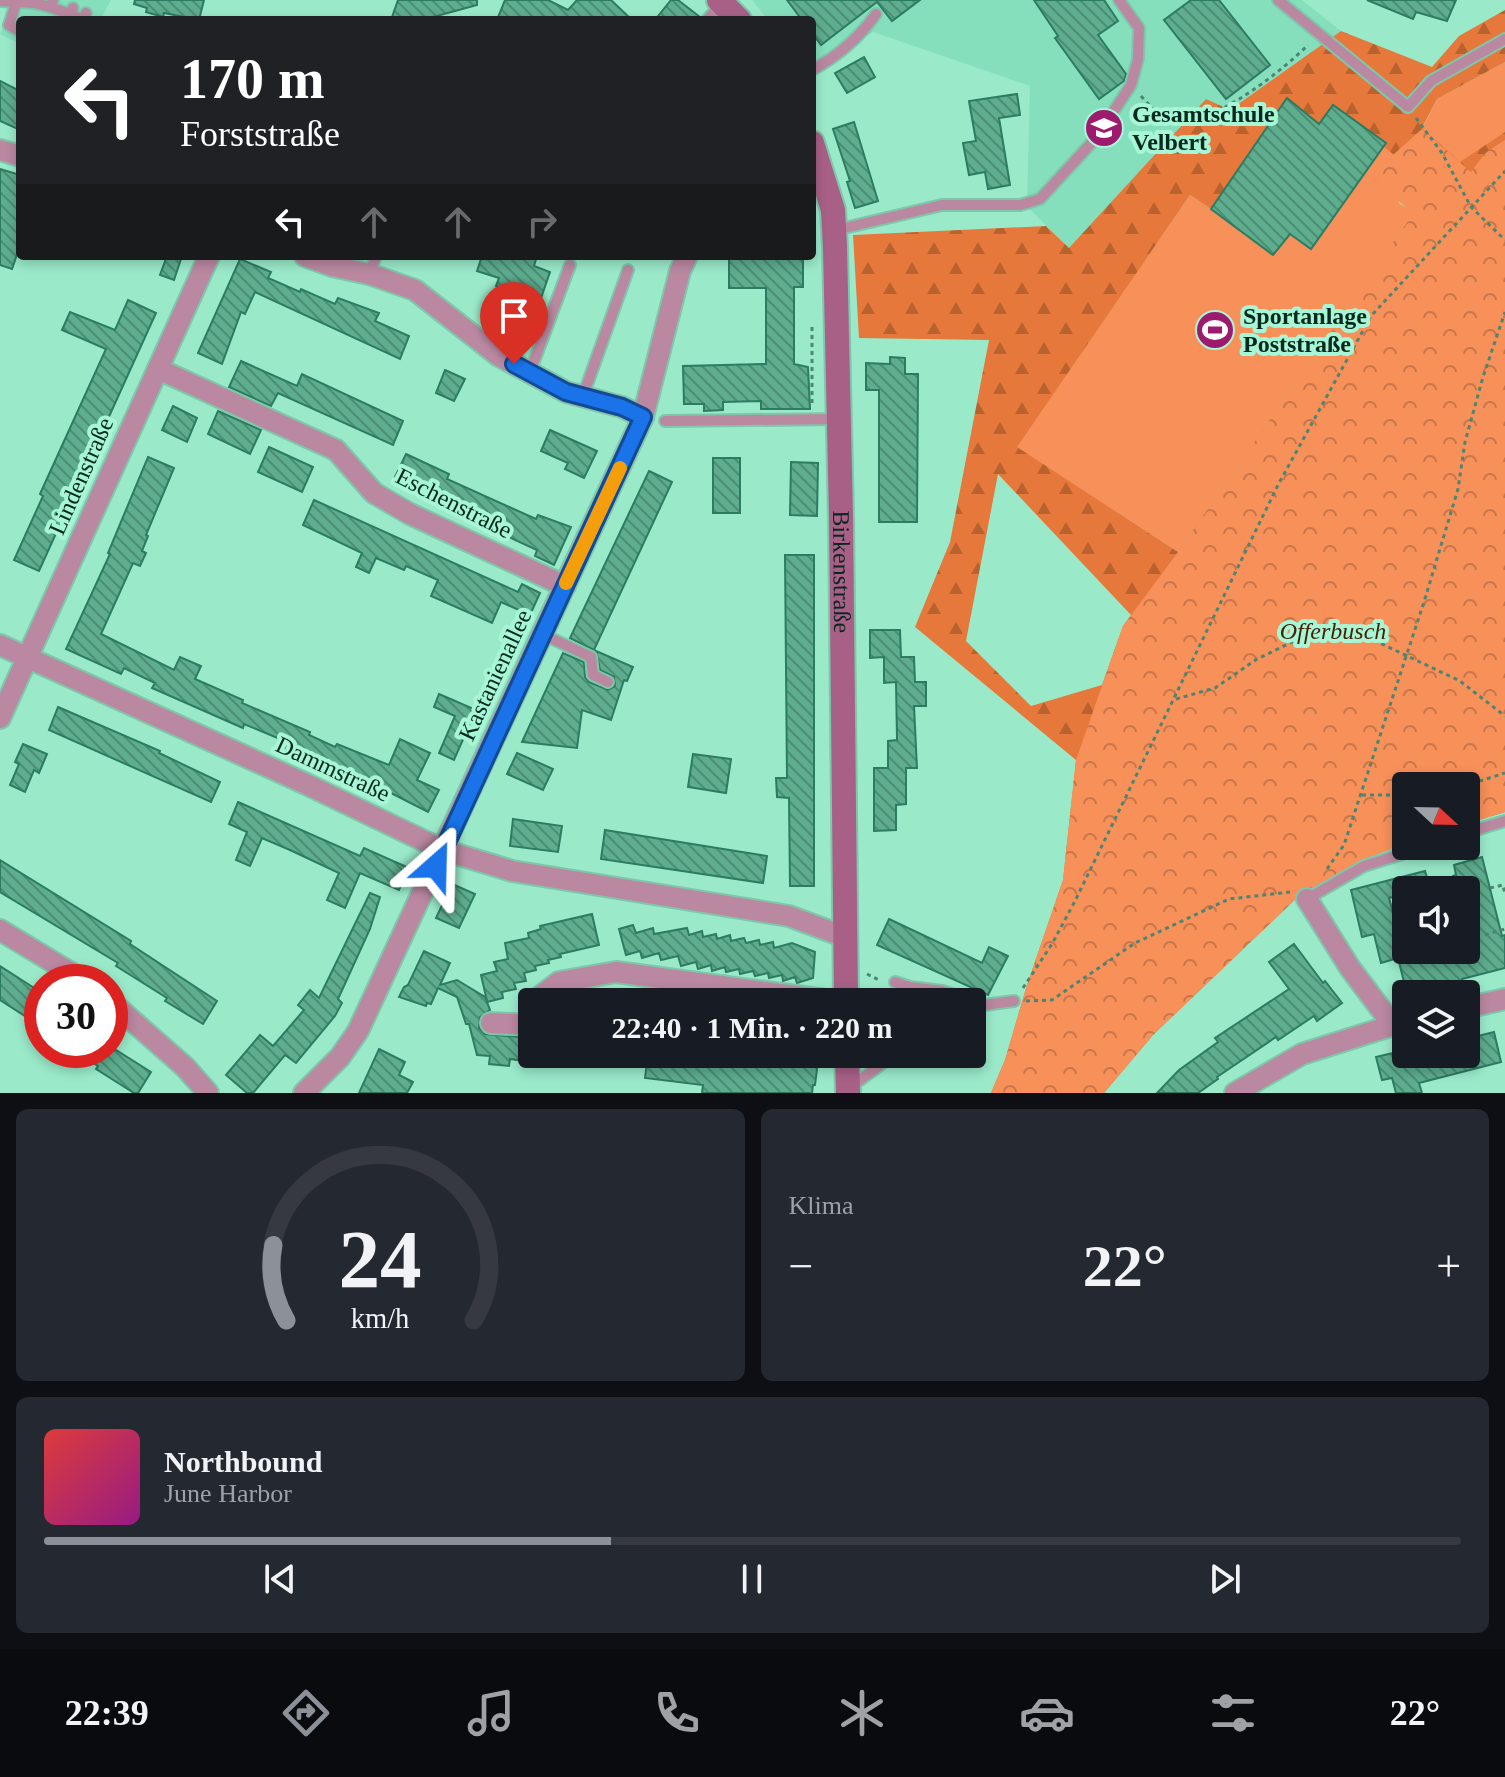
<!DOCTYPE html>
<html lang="de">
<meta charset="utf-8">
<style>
:root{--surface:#171b24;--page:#242831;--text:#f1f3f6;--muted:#9ea1a6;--line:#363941;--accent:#8c9099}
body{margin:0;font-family:Georgia,serif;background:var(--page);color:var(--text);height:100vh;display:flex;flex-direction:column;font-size:30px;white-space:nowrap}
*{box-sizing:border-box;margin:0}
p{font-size:26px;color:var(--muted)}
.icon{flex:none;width:44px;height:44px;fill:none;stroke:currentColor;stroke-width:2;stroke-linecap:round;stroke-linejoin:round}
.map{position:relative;height:1093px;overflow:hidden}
.panel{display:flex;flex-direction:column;gap:16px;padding:16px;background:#0d0f14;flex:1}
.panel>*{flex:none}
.hud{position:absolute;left:16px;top:16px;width:800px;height:244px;border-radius:8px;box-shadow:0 4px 12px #0003;background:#202124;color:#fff;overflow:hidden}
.needle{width:52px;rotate:112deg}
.buttons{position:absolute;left:1392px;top:772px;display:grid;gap:16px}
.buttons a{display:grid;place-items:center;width:88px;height:88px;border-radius:8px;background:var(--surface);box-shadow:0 4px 12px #0003;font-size:40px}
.speed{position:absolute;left:24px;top:964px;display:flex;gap:16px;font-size:40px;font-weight:700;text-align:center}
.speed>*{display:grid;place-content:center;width:104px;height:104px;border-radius:50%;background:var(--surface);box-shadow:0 4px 12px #0003;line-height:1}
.speed .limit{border:12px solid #d22;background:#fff;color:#111}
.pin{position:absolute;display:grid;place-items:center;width:68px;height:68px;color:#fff;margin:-82px -34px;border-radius:50% 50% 50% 0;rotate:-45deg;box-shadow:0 0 8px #0007}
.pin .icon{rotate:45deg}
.me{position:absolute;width:88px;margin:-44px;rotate:25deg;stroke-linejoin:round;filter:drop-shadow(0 0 6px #0008)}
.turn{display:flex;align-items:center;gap:28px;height:168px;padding:0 32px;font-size:36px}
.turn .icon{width:104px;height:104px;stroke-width:2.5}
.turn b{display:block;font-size:56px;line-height:68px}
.lanes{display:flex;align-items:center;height:76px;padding:0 32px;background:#0003;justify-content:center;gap:40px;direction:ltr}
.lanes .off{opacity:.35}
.big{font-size:60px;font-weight:700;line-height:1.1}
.panel .card{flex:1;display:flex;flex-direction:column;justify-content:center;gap:12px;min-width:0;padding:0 28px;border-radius:12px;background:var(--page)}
.panel .dial{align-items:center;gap:0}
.dial svg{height:208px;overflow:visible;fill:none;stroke:var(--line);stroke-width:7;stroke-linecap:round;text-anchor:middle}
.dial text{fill:var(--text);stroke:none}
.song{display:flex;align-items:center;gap:24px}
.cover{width:96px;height:96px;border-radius:12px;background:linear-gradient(135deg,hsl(0 70% 55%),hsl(310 70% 35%))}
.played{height:8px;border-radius:4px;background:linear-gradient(90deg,var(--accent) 40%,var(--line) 40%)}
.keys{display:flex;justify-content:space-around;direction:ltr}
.heat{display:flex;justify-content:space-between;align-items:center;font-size:44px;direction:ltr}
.panel .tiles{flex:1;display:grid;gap:16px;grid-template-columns:1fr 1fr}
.card:last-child{grid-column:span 2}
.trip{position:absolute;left:518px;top:988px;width:468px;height:80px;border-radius:8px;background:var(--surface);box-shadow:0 4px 12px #0003;font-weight:700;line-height:80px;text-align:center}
.menu{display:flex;height:128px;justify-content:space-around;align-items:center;background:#090b0e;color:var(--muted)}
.menu .icon{width:56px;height:56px}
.menu .active{color:var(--accent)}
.menu b{font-size:36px;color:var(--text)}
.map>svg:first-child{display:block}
</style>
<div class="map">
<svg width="1505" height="1093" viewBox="0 0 1505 1093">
<defs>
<pattern id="forest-firs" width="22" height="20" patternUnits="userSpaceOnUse" patternTransform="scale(2)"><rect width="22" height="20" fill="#e5783a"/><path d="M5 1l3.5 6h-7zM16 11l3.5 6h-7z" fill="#b86230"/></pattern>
<pattern id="park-crowns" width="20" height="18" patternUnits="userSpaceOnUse" patternTransform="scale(2)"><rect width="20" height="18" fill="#f8905a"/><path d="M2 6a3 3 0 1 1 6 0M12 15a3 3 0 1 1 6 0" fill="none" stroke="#c7764a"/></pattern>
<pattern id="building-back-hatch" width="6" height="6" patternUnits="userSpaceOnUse" patternTransform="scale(2)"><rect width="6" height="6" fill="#5ead8f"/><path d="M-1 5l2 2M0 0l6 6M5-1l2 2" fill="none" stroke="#4c8d74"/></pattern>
</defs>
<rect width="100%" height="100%" fill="#9aeaca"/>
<g fill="#85dfbc">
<path d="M19 0H111L100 20H20V44L0 34Z"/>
<path d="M752 0H1302L1341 31 1230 110 1206 99 1069 249 1027 206 1030 86 873 32 812 73V20H768Z"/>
</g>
<g fill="#f8905a">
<path d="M1505 62V132L1460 163 1422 129 1437 99Z"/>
<path d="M1287 99 1333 105 1386 143 1394 154 1399 203 1414 213 1178 552 1016 447 1190 195 1211 209Z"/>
</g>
<path fill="url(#forest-firs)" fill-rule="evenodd" d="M1505 10V62L1437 99 1422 128 1460 162 1505 132V812L1466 824V786H1406V844L1377 854 1302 893 1153 1035 1104 1093H991L1005 1060 1027 985 1063 880 1076 760 915 627 950 542 989 340 859 338 853 235 1046 226 1069 248 1206 99 1230 110 1341 31 1432 67 1459 36ZM1287 99 1319 124 1333 105 1386 142 1383 146 1394 155 1375 180 1414 213 1178 552 1017 447 1190 195 1211 209ZM998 474 1131 615 1123 626 1102 685 1031 706 966 641Z"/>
<path fill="url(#park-crowns)" d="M1422 129 1471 172 1485 153 1505 140V812L1466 824V786H1406V844L1377 854 1302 893 1153 1035 1104 1093H991L1005 1060 1027 985 1063 880 1076 760 1123 626 1178 552 1413 214 1375 180 1394 154Z"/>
<g fill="url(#building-back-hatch)" stroke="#2b7c61" stroke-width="2">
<path d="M135 0H204L199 20 164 13 163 17 146 12 147 8 134 4Z"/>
<path d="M398 0H477V5L433 17 432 20H391Z"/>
<path d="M505 0H548L568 10 577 0H611L632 20H497Z"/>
<path d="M671 0H678L700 17 699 20H655Z"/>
<path d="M787 0H920L892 21 877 2 821 45 812 33V20H802Z"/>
<path d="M1034 0H1104L1118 21 1098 35 1126 74 1124 81 1099 99 1055 38 1058 36Z"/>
<path d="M1191 0H1219L1270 65 1226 99 1164 20Z"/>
<path d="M1367 0H1456L1447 21 1416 12 1413 19Z"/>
<path d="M864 57 875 77 847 93 835 73Z"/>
<path d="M0 81 20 91V130L0 121Z"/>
<path d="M1017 94 1020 115 999 118 1010 185 988 189 985 172 969 175 963 143 976 141 969 101Z"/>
<path d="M1287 98 1319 124 1333 105 1386 143 1311 249 1290 234 1273 255 1211 209Z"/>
<path d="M854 122 878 201 855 208 847 182 850 181 833 129Z"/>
<path d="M0 169 20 175V246L12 269 0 265Z"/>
<path d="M167 256H182L174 280 160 275Z"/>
<path d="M482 256H537L534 266 550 272 540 301 496 286 499 278 477 271Z"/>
<path d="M729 256H803V287H794V364L808 367 810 409H761V401L723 402V410L704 411V404H684L683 366 766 364V288H729Z"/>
<path d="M240 259 271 272 268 278 300 292 301 289 335 304 338 298 379 313 375 321 409 336 400 359 255 292 245 314 241 312 222 364 198 353Z"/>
<path d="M128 300 156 313 39 571 14 560 43 496 40 494 106 349 62 330 70 312 115 330Z"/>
<path d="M890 357 905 358V374H918L917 522H879V390H866V363L890 364Z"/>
<path d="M241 361 297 386 302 374 403 421 393 445 278 393 271 406 229 387Z"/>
<path d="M445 370 465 379 454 401 436 393Z"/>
<path d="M173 406 197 418 187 442 162 430Z"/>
<path d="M218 411 261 430 250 454 208 434Z"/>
<path d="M550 430 597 451 584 478 565 469 568 463 541 451Z"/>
<path d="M269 447 313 467 302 492 258 472Z"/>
<path d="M406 454 449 474 447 479 536 519 538 515 571 527 554 565 535 556 537 550 445 508 447 504 394 479Z"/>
<path d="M148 457 174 468 146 535 148 536 142 551 146 553 140 566 133 563 101 634 174 670 180 657 201 666 195 679 243 700 242 703 310 732 309 735 335 747 337 744 389 765 400 739 430 753 417 780 439 790 428 812 389 792 328 767 329 764 299 751 297 754 277 745 280 739 244 724 243 728 152 688 155 683 124 668 121 674 66 649 110 554 108 553Z"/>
<rect x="713" y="458" width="27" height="55"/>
<path d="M791 462 818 463 817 516 790 515Z"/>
<path d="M649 471 672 482 594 650 570 638Z"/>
<path d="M314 500 518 592 522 584 540 593 530 615 501 602 492 623 431 596 438 580 406 566 404 570 376 558 369 573 356 567 362 553 303 525Z"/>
<path d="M785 555H814V886H790L789 798 777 797 776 778H787Z"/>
<path d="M870 630H900L901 657H914L915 682H926V706H914L917 768H906V804L896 805V830L874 831V768H888V741L897 740 896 682 884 683V657L870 658Z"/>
<path d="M596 651 633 667 627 681 624 680 611 720 582 710 577 748 522 742 563 653 584 662 585 677 589 682 608 690 615 686 614 677 600 670Z"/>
<path d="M439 694 476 710 454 760 439 753 455 716 434 707Z"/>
<path d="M58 707 160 751 159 753 220 782 211 802 49 730Z"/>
<path d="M23 744 47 754 39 773 34 770 25 792 10 785 19 764 15 762Z"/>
<path d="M517 753 553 769 543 790 507 774Z"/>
<path d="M693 754 731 759 726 793 688 787Z"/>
<path d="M238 802 360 856 364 848 409 868 399 890 360 873 345 908 327 900 339 873 290 850 262 838 250 866 236 860 247 832 229 824Z"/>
<path d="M513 819 562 826 558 852 510 846Z"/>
<path d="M605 830 767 856 763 883 601 859Z"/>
<path d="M1482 857 1502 936 1505 935V968L1462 979 1463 982 1418 994H1407L1398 958 1381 963 1374 934 1362 937 1351 890 1425 871 1430 887 1406 890V894L1389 898 1397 927 1406 925V950H1417L1420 960 1466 950V890H1456L1453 876 1456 875 1454 865Z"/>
<path d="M0 860 131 941 130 944 217 1001 203 1024 165 1001 167 998 116 966 118 963 0 892Z"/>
<path d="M452 884 475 894 459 928 436 918Z"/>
<path d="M370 893 380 897 370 929 338 999 342 1003 335 1016 296 1063 285 1055 253 1093H247L226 1075 260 1035 273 1046 304 1010 298 1005 310 990 319 998Z"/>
<path d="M592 914 599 945 560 954 561 957 548 960 549 963 535 966 536 970 524 973 526 981 514 983 516 989 502 992 503 998 487 1002 490 1010 480 1017 479 1028 485 1034 532 1038V1062L510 1059 509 1066 489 1064 490 1056 477 1055 469 1024H466L457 997 438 988 431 1004 427 1003 426 1006 399 997 404 987 408 985 424 951 450 963 440 985 457 980 485 997 487 1001 481 975 497 971 494 962 508 959 505 943 529 938 528 933 541 929 540 926Z"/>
<path d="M889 919 982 963 989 947 1008 956 988 995 877 945Z"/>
<path d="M633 925 636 933 653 928 654 934 687 928 689 935 702 931 703 937 716 934 717 939 730 935 731 941 744 938 746 943 759 940 760 945 773 942 774 948 792 943 815 952 813 978 797 983 795 977 783 981 782 975 769 978 768 973 755 976 753 971 740 974 739 969 726 972 725 967 712 971 711 965 698 969 696 962 681 966 678 956 661 960 659 953 642 958 640 951 626 955 619 929Z"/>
<path d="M1294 944 1323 983 1325 981 1342 1003 1317 1021 1314 1016 1278 1040 1276 1037 1217 1077 1218 1079 1198 1093H1157L1179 1070 1218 1042 1215 1038 1289 989 1269 962Z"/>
<path d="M0 966 42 993V1027L0 1000Z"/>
<path d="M1494 1032 1501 1062 1419 1083 1422 1093H1396L1392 1078 1382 1080 1376 1057 1397 1052 1398 1058 1414 1054H1466V1039Z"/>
<path d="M379 1049 405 1062 399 1075 413 1082 407 1093H359Z"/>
<path d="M72 1050H116L151 1072 138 1093H134L96 1069 98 1066Z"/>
<path d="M648 1054H810L809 1060 818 1061 815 1085H813L812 1093H702L703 1085 645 1078Z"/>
</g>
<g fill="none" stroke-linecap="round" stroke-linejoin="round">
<g stroke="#7fc7ab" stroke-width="14">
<g id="lane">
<path d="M1278 0 1408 107 1431 81 1505 39"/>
<path d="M0 1 34 3 36 0"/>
<path d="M16 3 9 25 20 31"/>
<path d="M34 3 50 7 53 0"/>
<path d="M50 7 70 14 73 8"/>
<path d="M70 14 83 20 86 13"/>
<path d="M707 20 721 4"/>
<path d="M812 70C838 56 858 39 876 14"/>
<path d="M836 230 942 205H1020L1040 199 1096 138 1131 85 1138 59 1139 28 1119 0"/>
<path d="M369 274 376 256"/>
<path d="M530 372 570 265"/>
<path d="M583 396 628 270"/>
<path d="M665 421 839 419"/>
<path d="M542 634 591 657 593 675 608 682"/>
<path d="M1466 833 1505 821"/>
<path d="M1307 899 1364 866 1427 846"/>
<path d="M895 982 910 987 942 991 984 1005"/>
<path d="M972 1010 984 1005 1014 1001"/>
<path d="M848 1089 895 1054"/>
</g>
</g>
<g stroke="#7fc7ab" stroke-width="24">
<g id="street">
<path d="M0 150 20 156"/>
<path d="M305 256 332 266 369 274 415 290 499 356 566 392 622 407 643 417"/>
<path d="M158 369 336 450 374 493 410 514 565 586"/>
<path d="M0 645 306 784 443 850 512 871 789 916 845 937"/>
<path d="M0 718 209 256"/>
<path d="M1307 899 1350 968 1392 1024"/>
<path d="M0 930 86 982"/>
<path d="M110 1001 185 1067 208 1093"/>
<path d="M533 1002 559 982 616 972 841 1002"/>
<path d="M685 1002 722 986"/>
<path d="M1466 1008 1505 999"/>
<path d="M491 1023 532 1025"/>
<path d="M304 1093 340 1057 358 1031 643 417 680 271 687 256"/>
<path d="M1235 1093 1302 1054 1406 1021"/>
</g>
</g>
<g stroke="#7fc7ab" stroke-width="28">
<g id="secondary">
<path d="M719 0 739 20"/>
<path id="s1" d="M812 143 833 210 835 247 841 517 846 1002"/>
<path d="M847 1054 848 1093"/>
</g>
</g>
<g stroke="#4d8570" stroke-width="3" stroke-dasharray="4 4" stroke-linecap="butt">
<path d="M1141 96 1161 118C1171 119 1183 121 1193 119 1227 114 1284 69 1308 45"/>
<path d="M1416 118 1442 153 1471 207 1505 240"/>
<path d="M812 327V407"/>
<path d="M1176 699 1215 688 1257 659 1313 632 1363 635 1460 681 1505 716"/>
<path d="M1464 786 1505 773"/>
<path d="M1362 795H1406"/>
<path d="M1327 869 1344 845 1424 602 1458 489 1465 442 1483 377 1505 312"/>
<path d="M1490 888 1503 885 1505 894"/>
<path d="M1485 935 1505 929"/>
<path d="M867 974 881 981"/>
<path d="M1023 988 1052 944 1075 901 1278 485 1371 316 1505 171"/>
<path d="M1026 1001 1052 1000 1135 943 1229 899 1290 892"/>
</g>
<use href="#lane" stroke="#ba88a1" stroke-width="10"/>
<use href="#street" stroke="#ba88a1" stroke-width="20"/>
<use href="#secondary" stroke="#a86087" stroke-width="24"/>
</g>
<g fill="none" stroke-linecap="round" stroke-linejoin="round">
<g stroke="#114b97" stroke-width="20">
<path id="route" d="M436 866 643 417 622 407 566 392 514 364"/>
</g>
<use href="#route" stroke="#1a73e8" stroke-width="14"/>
<path stroke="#f59e0b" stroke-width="14" d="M566 583 620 468"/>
</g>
<defs>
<g id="school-disc" transform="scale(2)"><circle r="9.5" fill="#9d1b6e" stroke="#a7f7d7"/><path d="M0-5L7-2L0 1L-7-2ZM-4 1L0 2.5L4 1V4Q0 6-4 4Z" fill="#fff"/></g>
<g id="stadium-disc" transform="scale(2)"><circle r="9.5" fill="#9d1b6e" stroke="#a7f7d7"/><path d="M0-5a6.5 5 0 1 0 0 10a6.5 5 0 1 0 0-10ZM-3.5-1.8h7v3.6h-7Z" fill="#fff"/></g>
</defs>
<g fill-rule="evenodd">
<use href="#school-disc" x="1104" y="128"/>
<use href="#stadium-disc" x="1215" y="330"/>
</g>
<g text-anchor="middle" stroke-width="8" stroke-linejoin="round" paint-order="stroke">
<g font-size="24" font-weight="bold" fill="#06281d" stroke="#a7f7d7" text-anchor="start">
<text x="1132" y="122">Gesamtschule<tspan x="1132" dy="28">Velbert</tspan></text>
<text x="1243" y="324">Sportanlage<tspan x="1243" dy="28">Poststraße</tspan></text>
</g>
<g font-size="24" fill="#06281d" stroke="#a7f7d7">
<text transform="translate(81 476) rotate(-66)" y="8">Lindenstraße</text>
<text transform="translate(454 503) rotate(27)" y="8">Eschenstraße</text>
<text dy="8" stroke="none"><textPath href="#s1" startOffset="432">Birkenstraße</textPath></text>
<text transform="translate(495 675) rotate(-65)" y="8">Kastanienallee</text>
<text transform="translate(333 769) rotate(25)" y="8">Dammstraße</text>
</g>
<g font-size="24" font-style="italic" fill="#481d04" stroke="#a7f7d7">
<text x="1333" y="639">Offerbusch</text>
</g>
</g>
</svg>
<div class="buttons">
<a><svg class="needle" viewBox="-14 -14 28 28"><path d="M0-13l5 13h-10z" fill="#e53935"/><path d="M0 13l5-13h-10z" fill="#9ea1a6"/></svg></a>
<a><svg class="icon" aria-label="sound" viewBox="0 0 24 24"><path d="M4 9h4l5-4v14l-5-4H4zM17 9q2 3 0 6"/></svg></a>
<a><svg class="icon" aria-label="layers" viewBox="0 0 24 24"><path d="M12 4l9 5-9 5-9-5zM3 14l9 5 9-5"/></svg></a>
</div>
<div class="speed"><div class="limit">30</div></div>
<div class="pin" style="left:514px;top:364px;background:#d93025"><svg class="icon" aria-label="arrive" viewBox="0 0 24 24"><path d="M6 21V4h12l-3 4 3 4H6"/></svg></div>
<svg class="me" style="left:436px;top:866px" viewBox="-20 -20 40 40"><path d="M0-17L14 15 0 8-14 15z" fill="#1a73e8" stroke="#fff" stroke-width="4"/></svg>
<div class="trip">22:40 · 1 Min. · 220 m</div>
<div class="hud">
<div class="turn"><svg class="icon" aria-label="left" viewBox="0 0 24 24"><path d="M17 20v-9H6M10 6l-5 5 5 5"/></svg><div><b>170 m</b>Forststraße</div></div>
<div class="lanes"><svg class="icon" aria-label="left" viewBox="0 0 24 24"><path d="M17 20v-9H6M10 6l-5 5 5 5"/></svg><svg class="icon off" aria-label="ahead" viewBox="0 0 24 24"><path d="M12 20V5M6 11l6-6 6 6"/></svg><svg class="icon off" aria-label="ahead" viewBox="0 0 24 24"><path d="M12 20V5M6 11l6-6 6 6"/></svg><svg class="icon off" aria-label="right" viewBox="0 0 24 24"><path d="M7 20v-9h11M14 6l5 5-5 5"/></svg></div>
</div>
</div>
<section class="panel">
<div class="tiles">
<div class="card dial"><svg viewBox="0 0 100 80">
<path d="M14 69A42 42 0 1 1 86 69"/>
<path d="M14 69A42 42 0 0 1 9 40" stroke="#8c9099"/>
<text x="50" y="56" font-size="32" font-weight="700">24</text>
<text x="50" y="72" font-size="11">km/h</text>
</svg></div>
<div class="card"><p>Klima</p>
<div class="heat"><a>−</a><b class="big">22°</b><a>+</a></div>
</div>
<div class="card">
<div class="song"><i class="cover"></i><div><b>Northbound</b><p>June Harbor</p></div></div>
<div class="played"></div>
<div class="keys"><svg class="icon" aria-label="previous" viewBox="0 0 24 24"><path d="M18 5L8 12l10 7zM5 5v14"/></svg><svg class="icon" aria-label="pause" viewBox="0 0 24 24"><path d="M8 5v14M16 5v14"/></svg><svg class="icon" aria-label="next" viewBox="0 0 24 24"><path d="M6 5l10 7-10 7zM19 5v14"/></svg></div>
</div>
</div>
</section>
<nav class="menu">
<b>22:39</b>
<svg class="icon active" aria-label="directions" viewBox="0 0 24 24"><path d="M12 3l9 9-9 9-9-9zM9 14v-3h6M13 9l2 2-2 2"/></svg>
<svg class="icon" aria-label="music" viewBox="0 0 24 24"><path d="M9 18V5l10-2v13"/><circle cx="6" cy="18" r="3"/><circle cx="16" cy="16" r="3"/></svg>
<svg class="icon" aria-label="phone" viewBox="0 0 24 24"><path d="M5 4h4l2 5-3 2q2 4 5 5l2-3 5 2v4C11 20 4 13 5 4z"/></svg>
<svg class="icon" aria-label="climate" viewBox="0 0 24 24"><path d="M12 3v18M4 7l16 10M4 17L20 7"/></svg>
<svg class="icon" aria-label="car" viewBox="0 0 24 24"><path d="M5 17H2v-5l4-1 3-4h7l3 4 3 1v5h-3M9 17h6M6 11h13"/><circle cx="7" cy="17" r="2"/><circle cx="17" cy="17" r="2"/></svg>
<svg class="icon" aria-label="filters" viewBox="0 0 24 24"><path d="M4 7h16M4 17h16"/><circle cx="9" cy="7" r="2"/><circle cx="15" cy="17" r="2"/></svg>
<b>22°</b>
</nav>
